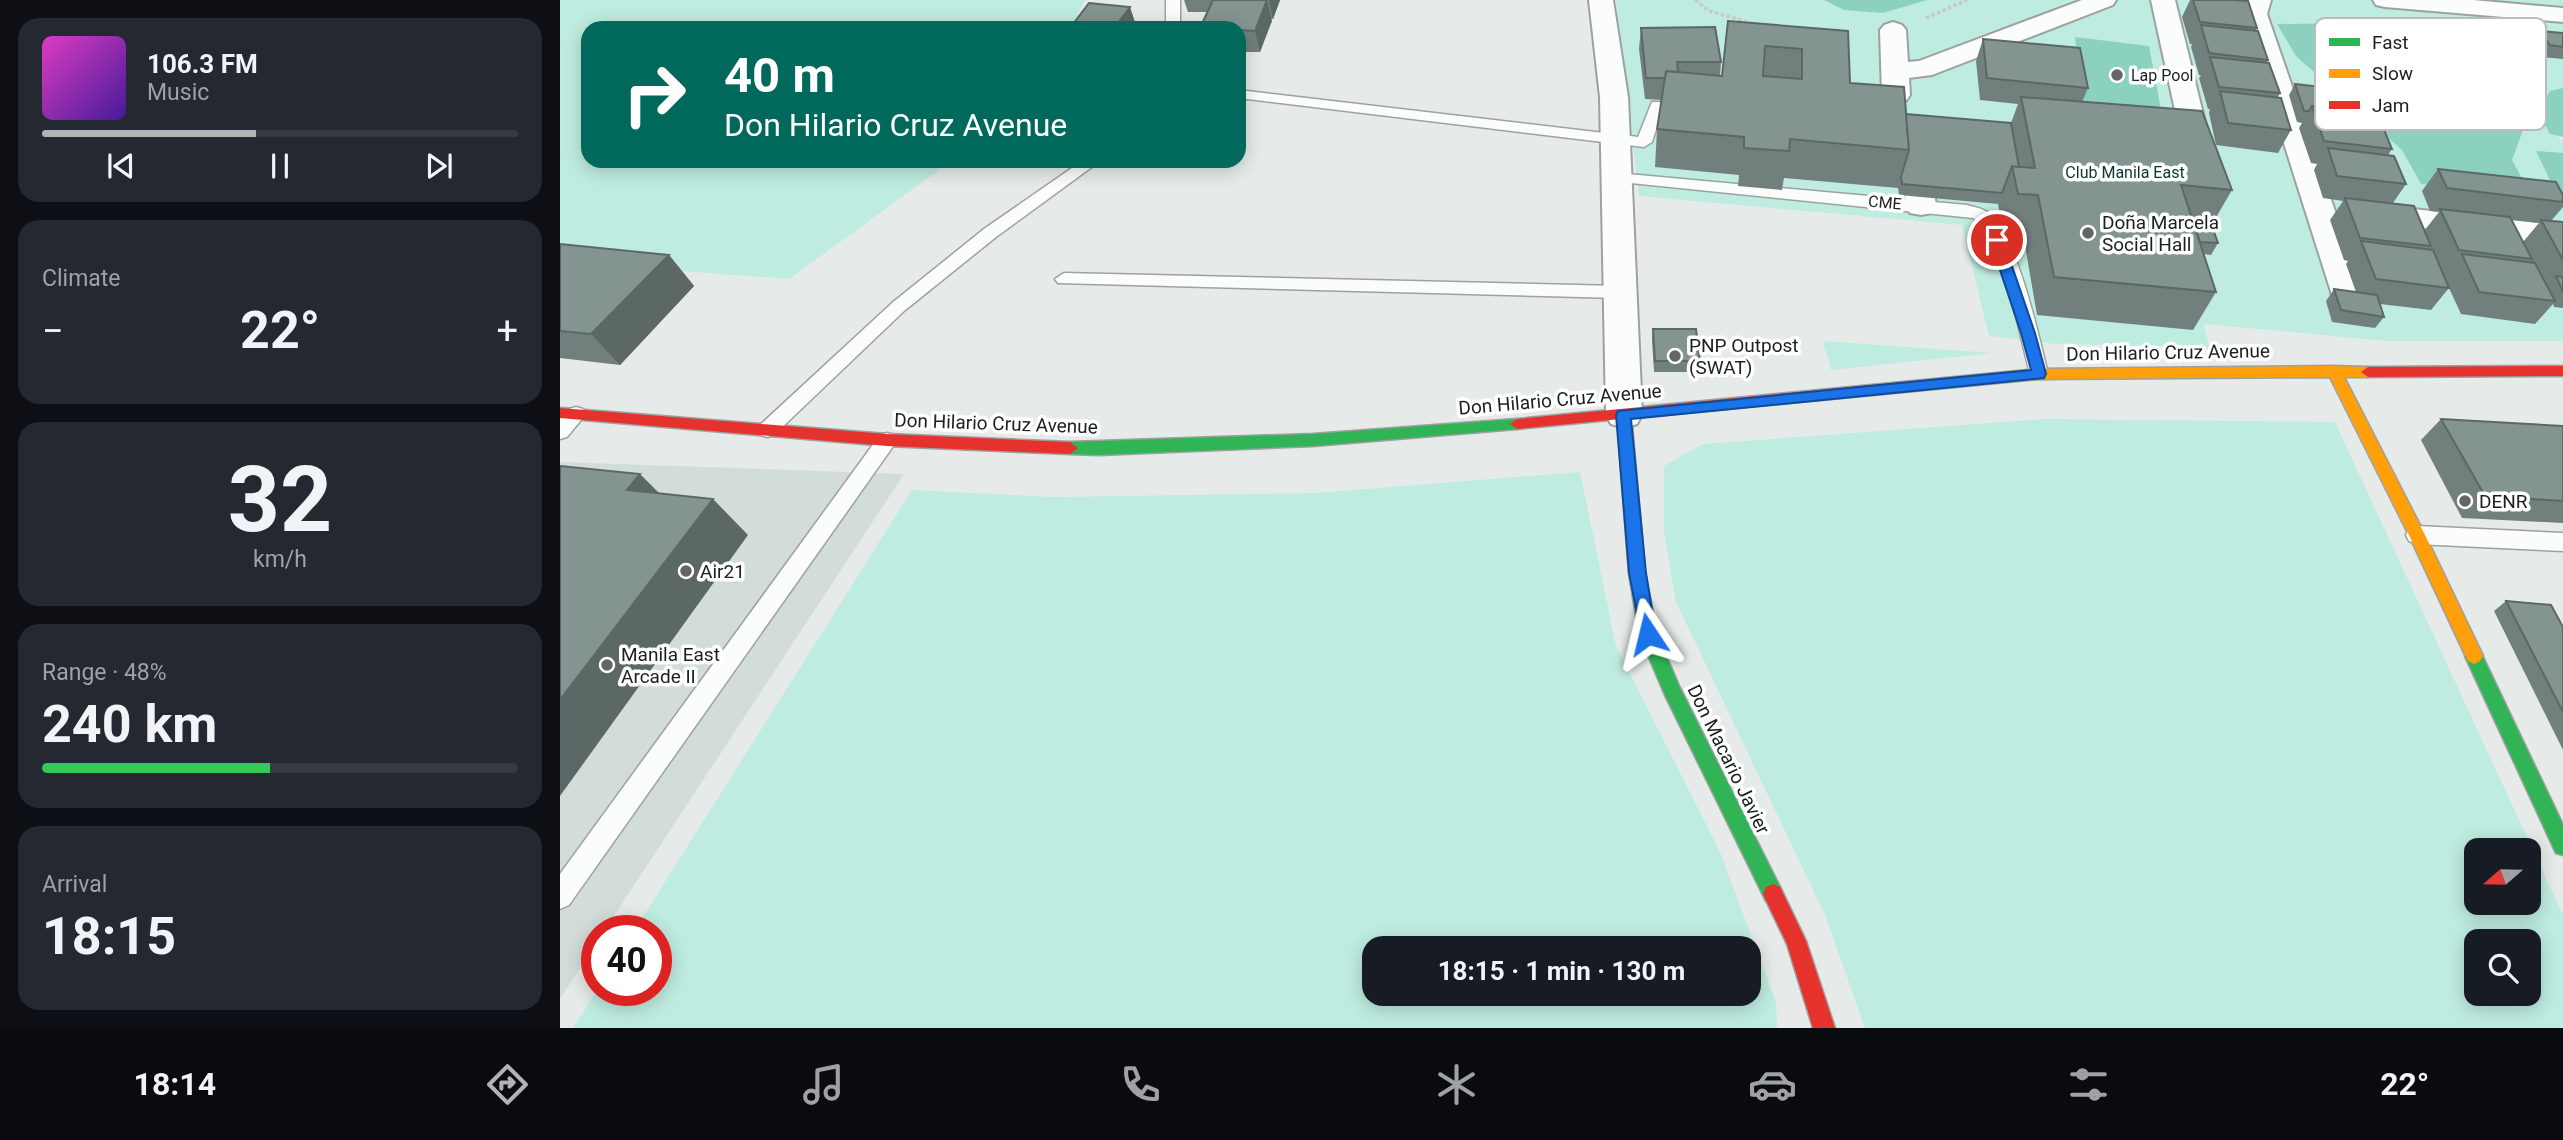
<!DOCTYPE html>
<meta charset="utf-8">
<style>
:root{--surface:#171b24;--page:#242831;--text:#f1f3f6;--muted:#9ea1a6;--line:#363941;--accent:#b1b4b5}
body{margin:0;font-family:Roboto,sans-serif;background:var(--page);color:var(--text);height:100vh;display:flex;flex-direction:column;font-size:26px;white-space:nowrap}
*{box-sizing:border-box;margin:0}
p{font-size:23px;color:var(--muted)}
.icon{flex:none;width:38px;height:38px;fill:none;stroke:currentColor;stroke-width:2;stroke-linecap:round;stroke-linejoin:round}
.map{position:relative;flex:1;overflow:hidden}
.sheet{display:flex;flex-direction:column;gap:18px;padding:18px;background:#0d0f14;width:560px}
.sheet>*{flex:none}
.top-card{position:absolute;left:21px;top:21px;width:665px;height:147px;border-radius:21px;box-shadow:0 4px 18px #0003;background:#00695c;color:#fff;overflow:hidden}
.needle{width:46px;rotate:250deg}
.controls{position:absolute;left:1904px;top:838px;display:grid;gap:14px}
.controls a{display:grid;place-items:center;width:77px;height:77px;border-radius:14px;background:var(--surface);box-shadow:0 4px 18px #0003;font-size:35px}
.speed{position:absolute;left:21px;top:915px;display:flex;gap:14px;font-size:35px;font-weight:700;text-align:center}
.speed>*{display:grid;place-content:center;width:91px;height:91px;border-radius:50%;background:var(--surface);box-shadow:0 4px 18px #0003;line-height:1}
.speed .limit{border:10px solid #d22;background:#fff;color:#111}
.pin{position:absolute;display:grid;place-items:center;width:60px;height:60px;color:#fff;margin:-30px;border:4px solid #fff;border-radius:50%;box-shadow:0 2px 7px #0007}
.me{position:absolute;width:77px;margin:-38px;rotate:350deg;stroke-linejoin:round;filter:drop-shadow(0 0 5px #0008)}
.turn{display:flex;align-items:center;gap:24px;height:147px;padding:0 28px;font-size:32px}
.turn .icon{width:91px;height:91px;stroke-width:2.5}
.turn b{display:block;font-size:49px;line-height:60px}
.big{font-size:52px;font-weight:700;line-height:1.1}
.sheet .card{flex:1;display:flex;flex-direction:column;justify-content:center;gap:10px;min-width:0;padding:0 24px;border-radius:21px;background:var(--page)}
.sheet .dial{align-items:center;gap:0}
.dial b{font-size:91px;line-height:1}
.song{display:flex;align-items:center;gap:21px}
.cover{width:84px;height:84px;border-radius:10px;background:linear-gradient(135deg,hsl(310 70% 55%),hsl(260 70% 35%))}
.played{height:7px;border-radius:4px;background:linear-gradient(90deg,var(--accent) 45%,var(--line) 45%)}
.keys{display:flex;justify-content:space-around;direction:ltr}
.heat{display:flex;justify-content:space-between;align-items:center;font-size:38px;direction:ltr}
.charge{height:10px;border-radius:5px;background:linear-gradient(90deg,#34c759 48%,var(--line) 0)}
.trip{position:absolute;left:802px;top:936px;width:399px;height:70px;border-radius:21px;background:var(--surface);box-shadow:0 4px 18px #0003;font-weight:700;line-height:70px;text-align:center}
.menu{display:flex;height:112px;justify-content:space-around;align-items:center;background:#090b0e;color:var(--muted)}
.menu .icon{width:49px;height:49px}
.menu .active{color:var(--accent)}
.menu b{font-size:32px;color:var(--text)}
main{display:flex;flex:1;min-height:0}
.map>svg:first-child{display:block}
</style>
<main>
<section class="sheet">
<div class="card">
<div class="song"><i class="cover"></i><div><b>106.3 FM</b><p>Music</p></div></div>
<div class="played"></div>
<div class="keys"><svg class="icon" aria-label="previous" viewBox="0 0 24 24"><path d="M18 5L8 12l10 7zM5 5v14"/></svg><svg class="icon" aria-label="pause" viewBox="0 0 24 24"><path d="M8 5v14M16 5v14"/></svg><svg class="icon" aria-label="next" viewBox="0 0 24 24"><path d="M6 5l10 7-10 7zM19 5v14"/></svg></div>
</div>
<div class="card"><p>Climate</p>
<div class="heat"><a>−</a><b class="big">22°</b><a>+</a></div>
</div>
<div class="card dial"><b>32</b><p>km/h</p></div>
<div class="card"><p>Range · 48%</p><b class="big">240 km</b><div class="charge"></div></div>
<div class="card"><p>Arrival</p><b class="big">18:15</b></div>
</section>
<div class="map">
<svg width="2003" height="1028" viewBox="0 0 2003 1028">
<rect width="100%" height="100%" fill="#e6ebe9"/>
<path fill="#d2ddd9" d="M0 462 344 474 44 931H37V942L0 999Z"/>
<g fill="#bfece0" fill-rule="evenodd">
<path d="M0 0H525L511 28H28V161H386L375 173 229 279 0 262Z"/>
<path d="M1056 0H2003V97L1990 128 2003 142V341H1827L1644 324 1649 347 1496 344 1429 336 1402 225 1079 196Z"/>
<path d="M1263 341 1433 353 1271 370Z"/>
<path d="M1486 419 1775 422 2003 915V1028H1305L1265 915 1116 602 1104 532V466L1143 444ZM1969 850V903H1916V850ZM1916 942H1969V994H1916Z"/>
<path d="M1020 472 1056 646 1160 852 1216 1002 1217 1028H13L37 990H96V931H74L352 490 493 497 756 493ZM1188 948V994H814V948Z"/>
</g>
<g fill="#8cd1c0">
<path d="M1264 0H1367L1323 13 1284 10Z"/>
<path d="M1791 23 1875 31 1968 48 1983 76 1952 160 1972 197 1861 184 1842 150 1736 56 1717 24Z"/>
<path d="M1515 37 1589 46 1602 115 1523 105Z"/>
<path d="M1976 151 2003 153V207Z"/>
</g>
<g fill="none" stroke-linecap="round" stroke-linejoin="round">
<path fill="#8cd1c0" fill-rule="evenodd" d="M2003 88V137L1990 134 1978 112 1990 91Z"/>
<g stroke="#9ea1a0" stroke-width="3">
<g id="lane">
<rect x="606" y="0" width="14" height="28"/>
<path d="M679 90 1078 137 1092 102H1102L1104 105 1092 142 1084 147 679 98Z"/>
<path d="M522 161H540L436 237 344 311 214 435 207 437 200 435 197 430 200 425 332 303 424 229Z"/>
<path d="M1057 173 1407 205C1413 207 1422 208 1427 212 1457 234 1479 337 1488 374L1486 379H1472L1470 374C1461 339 1441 237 1413 218L1051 181 1049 178 1051 175Z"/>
<path d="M504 273 1059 286 1068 292 1059 298 498 283 495 279Z"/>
<path d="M16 407 23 409 26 414 7 437 0 439V419L9 409Z"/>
<path d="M327 433 334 435 337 440 334 445 9 905 0 909V874L320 435Z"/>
<path d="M1857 526 2003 533V551L1857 544 1849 541 1846 535 1849 529Z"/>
</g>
</g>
<g stroke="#9ea1a0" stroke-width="4">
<g id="street">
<path d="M1029 0H1053L1068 97 1082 415 1077 424 1064 428 1051 424 1046 415 1040 97Z"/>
<path d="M1522 0H1556L1553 5 1372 75 1349 78 1350 95 1346 101 1336 103 1326 101 1322 95 1320 30 1324 25 1333 22 1342 25 1346 30 1348 62 1359 61Z"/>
<path d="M1591 0H1615L1650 142 1646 148 1636 151 1626 148 1622 142Z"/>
<path d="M1687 0H1711L1707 14 1804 295 1800 303 1788 306 1776 303 1772 295 1683 14Z"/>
<path d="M1813 0H1913L2003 8V22L1825 7 1816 5Z"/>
<path d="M1354 136 1364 139 1368 145 1376 206 1372 213 1361 215 1350 213 1346 206 1340 145 1344 139Z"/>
<path d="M1809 204 2003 226V246L1798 220 1794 213 1798 206Z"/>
</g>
</g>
<g stroke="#9ea1a0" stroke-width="3">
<g id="fast">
<path d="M1064 410 1071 415 1085 573 1097 634 1119 686 1220 887 1223 894 1220 901 1213 904 1206 901 1105 695 1079 634 1069 573 1057 415Z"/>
<path d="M957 419 964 424 957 429 753 446 539 455 510 454 502 448 510 442 753 434Z"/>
<path d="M1914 648 1920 651 2003 825V855L1996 853 1905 656 1908 651Z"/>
</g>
</g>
<g stroke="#9ea1a0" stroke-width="3">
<path id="slow" d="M1774 366 1808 367 1815 372 1808 377H1784L1865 535 1923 656 1920 661 1914 664 1908 661 1849 535 1770 377 1479 379 1416 385 1409 380 1416 375 1479 369Z"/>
</g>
<g stroke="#9ea1a0" stroke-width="3">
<g id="jam">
<path d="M2003 366V376L1808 377 1801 372 1808 367Z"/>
<path d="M1416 375 1423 380 1416 385 957 429 950 424 957 419Z"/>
<path d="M0 408 327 434 510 442 518 448 510 454 327 446 0 418Z"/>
<path d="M1213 884 1220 887 1246 941 1275 1028H1253L1227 944 1203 894 1206 887Z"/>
</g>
</g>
<g stroke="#c7c8c8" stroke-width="3.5" stroke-dasharray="3.5 2.5" stroke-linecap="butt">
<path d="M1135 0 1149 11 1195 24"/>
<path d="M1366 18 1407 0"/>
</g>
<use href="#lane" fill="#fbfcfc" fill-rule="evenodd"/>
<use href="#street" fill="#fbfcfc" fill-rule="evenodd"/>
<use href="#fast" fill="#30b455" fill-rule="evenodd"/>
<use href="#slow" fill="#ff9f0a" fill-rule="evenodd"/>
<use href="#jam" fill="#e5322d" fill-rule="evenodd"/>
</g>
<g fill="#72807d" fill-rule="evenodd">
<path d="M624 0H720L713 19H711L700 52H679V28L647 12H628Z"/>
<path d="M1630 0H1674L1697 28 1696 31 1708 60 1707 63 1720 93 1718 97 1731 130 1718 153 1656 145 1649 113 1650 109H1648L1639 78 1641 76 1639 75 1631 47 1632 44H1630L1622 17Z"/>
<path d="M1168 21 1288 31 1290 83 1346 114 1451 123 1458 104 1420 100 1416 61 1423 39 1528 88 1522 102 1672 190 1651 226 1658 243 1651 255 1644 254 1656 292 1633 330 1477 315 1463 234 1443 232 1438 204 1339 195 1338 188 1224 178 1222 190 1178 186 1179 175 1095 167 1097 129 1102 100 1085 99 1079 49 1081 28 1161 62 1160 75 1162 76Z"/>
<path d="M1979 31 2003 33V59L1981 57 1971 43Z"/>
<path d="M1735 84 1778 109 1832 149 1828 155 1846 184 1833 203 1864 231 1879 212 1870 211 1862 191 1878 169 2003 195V207L1991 221 2003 222V308L1994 307 1993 304 1975 324 1901 314 1889 288 1871 310 1820 304 1824 317 1815 328 1772 322 1766 301 1774 289 1796 292 1786 264 1788 261 1784 260 1770 220 1783 201 1763 198 1754 170 1757 164 1751 163 1739 128 1742 123 1737 122 1729 95ZM1952 220 1979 223 1963 242Z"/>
<path d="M0 244 109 255 134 286 60 365 0 358Z"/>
<path d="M1093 329 1140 361 1139 372H1094L1092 340Z"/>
<path d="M1881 419 2003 426V523L1902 518 1861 440Z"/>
<path d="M1946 601 2003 627V750L1934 611Z"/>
</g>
<g fill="#5c6866">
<path d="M707 0 712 21 700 52 695 31Z"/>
<path d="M709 0H720L713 19Z"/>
<path d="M570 7 577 28H554Z"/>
<path d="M109 255 134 286 60 365 31 334Z"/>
<path d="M80 474 117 511 67 490Z"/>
<path d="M153 499 188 535 0 796V700Z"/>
</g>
<g fill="#849591" stroke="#5c6866" stroke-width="2" fill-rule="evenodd">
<path d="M653 0H707L695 31 679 30V28H640Z"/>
<path d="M1633 0H1674L1688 1 1697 28 1640 22Z"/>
<path d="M529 3 570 7 554 28H510Z"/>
<path d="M1168 21 1288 31 1290 83 1344 87 1349 150 1230 139 1229 151 1184 148V137L1097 129 1106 71 1162 76ZM1205 46 1242 49V79L1203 76Z"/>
<path d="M1641 25 1698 31 1708 60 1649 53Z"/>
<path d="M1155 27 1161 62H1117L1118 72 1106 71 1105 78H1086L1081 28Z"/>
<path d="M1979 31 2003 33V47L1990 45Z"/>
<path d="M1423 39 1520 48 1528 88 1427 78Z"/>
<path d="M1650 57 1709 63 1720 93 1659 87Z"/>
<path d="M1735 84 1770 88 1778 109 1752 106 1749 111H1744Z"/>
<path d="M1660 91 1721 98 1731 130 1668 123Z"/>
<path d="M1461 97 1642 111 1672 190 1621 185 1656 292 1494 277 1478 195 1458 194 1452 166 1475 168Z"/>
<path d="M1752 106 1817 113 1832 149 1764 141Z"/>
<path d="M1346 114 1451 123 1459 167 1452 166 1442 193 1342 184 1341 177 1349 150Z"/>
<path d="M1768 148 1834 156 1846 184 1777 176Z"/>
<path d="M1878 169 1996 182 2003 195V202L1887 188Z"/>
<path d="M1785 198 1854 206 1871 246 1800 238Z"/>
<path d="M1880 209 1950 217 1972 259 1899 250Z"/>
<path d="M1633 220 1650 221 1658 243 1640 242Z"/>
<path d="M1981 220 2003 222V260Z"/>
<path d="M1801 241 1873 250 1889 288 1816 279Z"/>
<path d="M0 244 109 255 31 334 0 331Z"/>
<path d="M1902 254 1975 263 1995 301 1919 292Z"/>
<path d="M1996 276 2003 277V292Z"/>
<path d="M1774 289 1817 295 1824 317 1781 310Z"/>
<path d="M1093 329H1136L1140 361H1095Z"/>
<path d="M1881 419 2003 426V501L1925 496Z"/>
<path d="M0 466 80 474 67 490 153 499 0 700Z"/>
<path d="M1946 601 1991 605 2003 627V712Z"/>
</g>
<path fill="#1a73e8" stroke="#114b97" stroke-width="2" d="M1437 236 1443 240 1475 333 1486 374 1484 378 1071 419 1086 573 1096 634 1094 639 1088 641 1082 639 1069 573 1056 415 1058 411 1471 370 1461 333 1430 240Z"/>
<g fill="#636665" stroke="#fff" stroke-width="2.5">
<circle cx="1557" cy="75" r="7"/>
<circle cx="1528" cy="233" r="7"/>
<circle cx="1115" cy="356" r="7"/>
<circle cx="1905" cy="501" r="7"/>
<circle cx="126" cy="571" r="7"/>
<circle cx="47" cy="665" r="7"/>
</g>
<g text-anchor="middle" stroke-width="7" stroke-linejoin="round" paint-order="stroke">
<g font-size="16" fill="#1c1f1e" stroke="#fff" text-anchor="start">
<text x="1571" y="81">Lap Pool</text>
</g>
<g font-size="16" fill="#09372d" stroke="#fff">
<text x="1565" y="178">Club Manila East</text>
</g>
<g font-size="16" fill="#1c1f1e" stroke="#fff">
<text transform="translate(1325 202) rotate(5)" y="6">CME</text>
</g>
<g font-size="19" fill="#1c1f1e" stroke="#fff" text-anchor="start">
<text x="1542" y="229">Doña Marcela<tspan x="1542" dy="22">Social Hall</tspan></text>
<text x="1129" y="352">PNP Outpost<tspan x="1129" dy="22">(SWAT)</tspan></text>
<text x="1919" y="508">DENR</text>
<text x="140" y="578">Air21</text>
<text x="61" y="661">Manila East<tspan x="61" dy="22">Arcade II</tspan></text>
</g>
<g font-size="19" fill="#1c1f1e" stroke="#fff">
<text transform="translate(1608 352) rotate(-1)" y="7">Don Hilario Cruz Avenue</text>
<text transform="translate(1000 399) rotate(-5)" y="7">Don Hilario Cruz Avenue</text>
<text transform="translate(436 423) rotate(2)" y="7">Don Hilario Cruz Avenue</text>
<text transform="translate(1169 759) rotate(64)" y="7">Don Macario Javier</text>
</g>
</g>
<rect x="1755" y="18" width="231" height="112" rx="10" fill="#fff" stroke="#bbbcbc" stroke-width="2"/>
<rect x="1769" y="38" width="31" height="8" fill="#30b455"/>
<rect x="1769" y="69" width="31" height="9" fill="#ff9f0a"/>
<rect x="1769" y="101" width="31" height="8" fill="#e5322d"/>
<g font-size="19" fill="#1c1f1e">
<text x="1812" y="49">Fast</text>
<text x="1812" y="80">Slow</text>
<text x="1812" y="112">Jam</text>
</g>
</svg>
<div class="controls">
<a><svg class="needle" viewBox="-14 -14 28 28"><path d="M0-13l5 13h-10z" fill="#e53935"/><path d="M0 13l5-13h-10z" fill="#9ea1a6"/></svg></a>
<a><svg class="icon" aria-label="search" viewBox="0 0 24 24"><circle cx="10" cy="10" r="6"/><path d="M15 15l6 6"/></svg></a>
</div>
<div class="speed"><div class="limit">40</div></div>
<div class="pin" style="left:1437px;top:240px;background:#d93025"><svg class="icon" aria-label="arrive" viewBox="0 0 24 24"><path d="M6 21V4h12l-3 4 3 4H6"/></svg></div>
<svg class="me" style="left:1088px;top:634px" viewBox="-20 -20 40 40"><path d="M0-17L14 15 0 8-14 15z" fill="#1a73e8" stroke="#fff" stroke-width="4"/></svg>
<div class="trip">18:15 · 1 min · 130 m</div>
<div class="top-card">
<div class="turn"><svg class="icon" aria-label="right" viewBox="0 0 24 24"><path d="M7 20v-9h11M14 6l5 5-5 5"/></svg><div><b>40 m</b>Don Hilario Cruz Avenue</div></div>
</div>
</div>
</main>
<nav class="menu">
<b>18:14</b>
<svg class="icon active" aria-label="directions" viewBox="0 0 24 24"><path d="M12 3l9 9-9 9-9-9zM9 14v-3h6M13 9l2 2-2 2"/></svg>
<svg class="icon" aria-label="music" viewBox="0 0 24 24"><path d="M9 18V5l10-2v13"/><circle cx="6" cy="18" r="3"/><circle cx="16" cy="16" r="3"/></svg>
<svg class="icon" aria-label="phone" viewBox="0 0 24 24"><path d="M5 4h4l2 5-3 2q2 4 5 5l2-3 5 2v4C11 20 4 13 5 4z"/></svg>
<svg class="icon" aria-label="climate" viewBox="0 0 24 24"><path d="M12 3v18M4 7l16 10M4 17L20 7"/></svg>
<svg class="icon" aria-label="car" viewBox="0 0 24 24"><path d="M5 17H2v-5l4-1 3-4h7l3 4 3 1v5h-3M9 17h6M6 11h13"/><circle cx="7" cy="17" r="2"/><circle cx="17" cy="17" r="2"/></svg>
<svg class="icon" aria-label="filters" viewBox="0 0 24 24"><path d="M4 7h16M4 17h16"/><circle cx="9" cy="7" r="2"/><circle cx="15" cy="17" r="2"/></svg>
<b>22°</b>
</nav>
